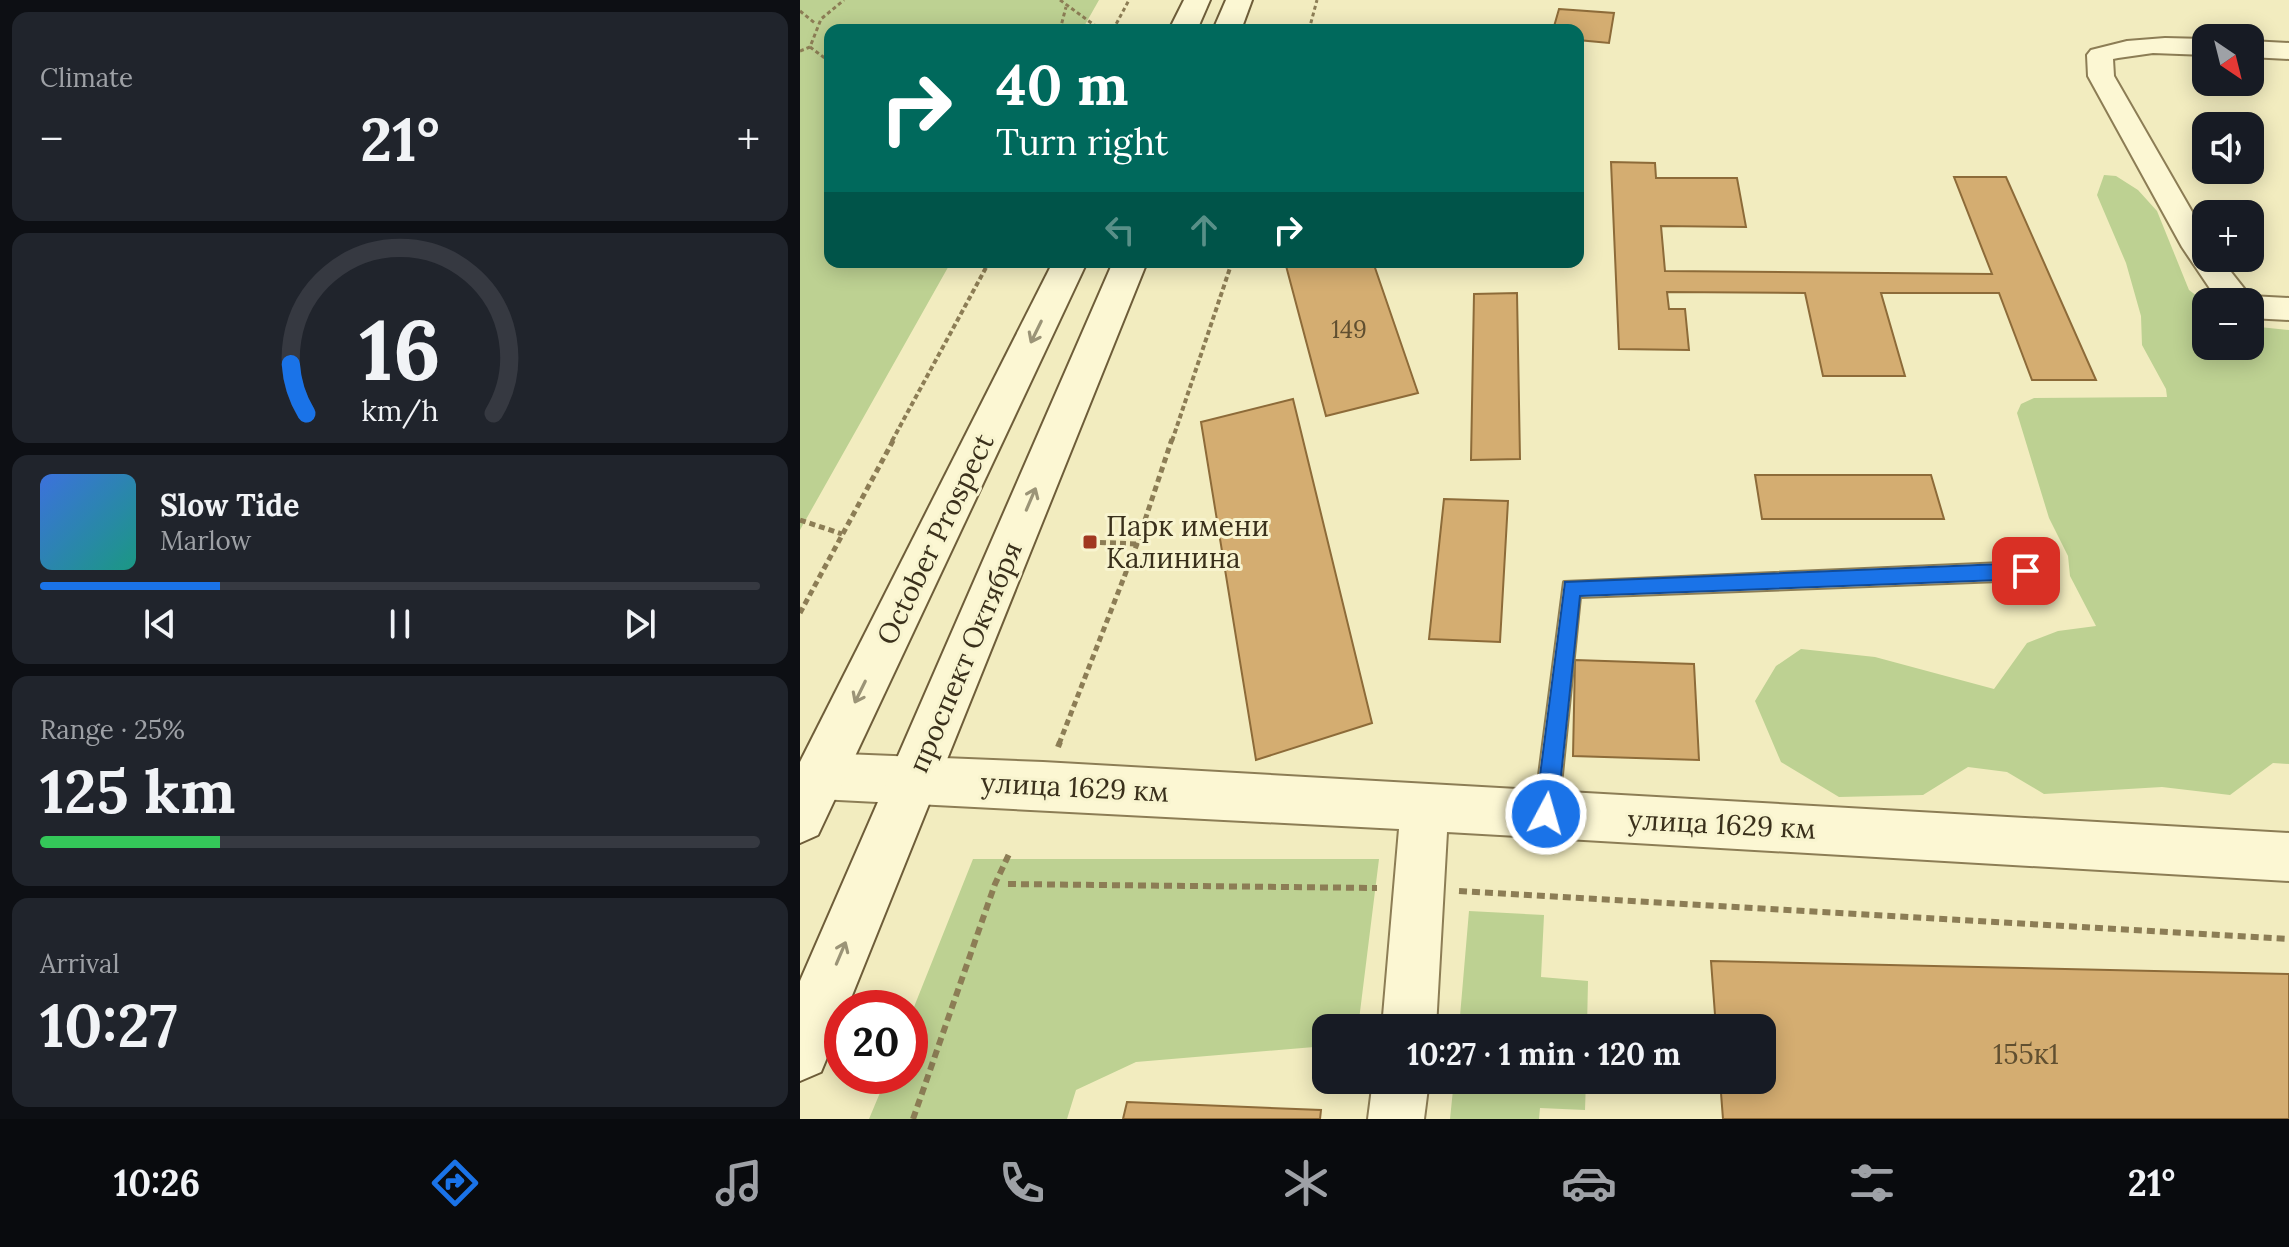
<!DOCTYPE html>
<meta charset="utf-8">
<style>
:root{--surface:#171b24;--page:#20242c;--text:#f1f3f6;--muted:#9ea1a6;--line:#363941;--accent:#1a73e8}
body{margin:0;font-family:Lora,serif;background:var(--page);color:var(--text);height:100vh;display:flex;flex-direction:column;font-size:30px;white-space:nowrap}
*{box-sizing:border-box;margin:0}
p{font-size:26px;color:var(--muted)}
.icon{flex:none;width:44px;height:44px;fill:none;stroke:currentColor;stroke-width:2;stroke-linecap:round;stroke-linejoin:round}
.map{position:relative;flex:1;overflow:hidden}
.details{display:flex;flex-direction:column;gap:12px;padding:12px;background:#0d0f14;width:800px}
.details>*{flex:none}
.banner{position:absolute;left:24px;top:24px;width:760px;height:244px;border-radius:16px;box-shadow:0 4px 20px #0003;background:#00695c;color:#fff;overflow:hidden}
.needle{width:52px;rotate:145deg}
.controls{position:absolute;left:1392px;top:24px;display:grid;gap:16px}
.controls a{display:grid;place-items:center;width:72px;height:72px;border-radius:16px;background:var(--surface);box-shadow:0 4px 20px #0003;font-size:40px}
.speed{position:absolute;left:24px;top:990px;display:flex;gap:16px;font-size:40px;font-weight:700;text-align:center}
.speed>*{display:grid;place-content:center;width:104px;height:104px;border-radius:50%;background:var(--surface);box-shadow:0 4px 20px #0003;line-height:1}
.speed .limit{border:12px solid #d22;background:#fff;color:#111}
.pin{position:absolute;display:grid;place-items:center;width:68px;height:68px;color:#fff;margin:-34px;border-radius:16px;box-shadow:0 4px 12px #0006}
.me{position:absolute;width:88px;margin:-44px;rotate:6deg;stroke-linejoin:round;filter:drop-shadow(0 0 6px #0008)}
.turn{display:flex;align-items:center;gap:28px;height:168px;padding:0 40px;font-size:36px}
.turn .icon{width:104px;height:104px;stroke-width:2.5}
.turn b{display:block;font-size:56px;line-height:68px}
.lanes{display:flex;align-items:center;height:76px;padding:0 40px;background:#0003;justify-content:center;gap:40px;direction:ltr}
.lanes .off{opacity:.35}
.big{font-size:60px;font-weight:700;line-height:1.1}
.details .widget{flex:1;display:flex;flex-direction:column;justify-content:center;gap:12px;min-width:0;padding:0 28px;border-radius:16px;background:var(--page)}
.details .dial{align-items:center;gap:0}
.dial svg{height:208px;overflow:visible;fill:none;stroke:var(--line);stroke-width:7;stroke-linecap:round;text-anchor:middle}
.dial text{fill:var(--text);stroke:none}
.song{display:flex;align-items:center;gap:24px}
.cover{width:96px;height:96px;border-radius:12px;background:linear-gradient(135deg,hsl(220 70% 55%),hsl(170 70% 35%))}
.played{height:8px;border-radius:4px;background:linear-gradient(90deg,var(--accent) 25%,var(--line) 25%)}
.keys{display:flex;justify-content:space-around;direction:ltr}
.heat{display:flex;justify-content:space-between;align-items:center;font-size:44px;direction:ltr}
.charge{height:12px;border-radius:6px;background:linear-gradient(90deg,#34c759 25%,var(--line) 0)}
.trip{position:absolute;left:512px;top:1014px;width:464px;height:80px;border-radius:16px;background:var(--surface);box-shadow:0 4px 20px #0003;font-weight:700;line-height:80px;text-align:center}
.dock{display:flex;height:128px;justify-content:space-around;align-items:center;background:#090b0e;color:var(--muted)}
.dock .icon{width:56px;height:56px}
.dock .active{color:var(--accent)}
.dock b{font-size:36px;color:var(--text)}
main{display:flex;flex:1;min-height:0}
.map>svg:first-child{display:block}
</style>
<main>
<section class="details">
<div class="widget"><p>Climate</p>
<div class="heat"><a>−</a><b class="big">21°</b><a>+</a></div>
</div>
<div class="widget dial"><svg viewBox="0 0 100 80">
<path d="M14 69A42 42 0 1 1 86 69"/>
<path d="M14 69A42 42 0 0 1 8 50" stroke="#1a73e8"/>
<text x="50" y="56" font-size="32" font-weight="700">16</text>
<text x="50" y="72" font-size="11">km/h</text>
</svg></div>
<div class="widget">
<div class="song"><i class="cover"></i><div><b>Slow Tide</b><p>Marlow</p></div></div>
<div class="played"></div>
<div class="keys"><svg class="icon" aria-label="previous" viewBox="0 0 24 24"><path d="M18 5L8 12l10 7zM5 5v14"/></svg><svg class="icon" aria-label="pause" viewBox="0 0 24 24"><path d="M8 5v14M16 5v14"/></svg><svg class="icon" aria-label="next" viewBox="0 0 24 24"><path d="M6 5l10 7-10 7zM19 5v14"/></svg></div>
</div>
<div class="widget"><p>Range · 25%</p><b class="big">125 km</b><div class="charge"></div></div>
<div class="widget"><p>Arrival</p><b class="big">10:27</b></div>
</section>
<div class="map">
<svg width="1489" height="1119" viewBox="0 0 1489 1119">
<rect width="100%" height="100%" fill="#f2ecbf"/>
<g fill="#bdd192">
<path d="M0 0H299L282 30H30V262H151L0 530Z"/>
<path d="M1304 175 1316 176 1338 190 1357 211 1389 290 1406 303V346H1450V326L1489 330V764L1473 763 1430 795 1362 787 1244 794 1207 772 1168 767 1123 795 1039 797 981 762 955 701 976 666 1001 649 1075 657 1194 689 1227 643 1258 631 1296 626 1270 576 1268 556 1249 518 1217 413 1221 404 1234 398 1367 397 1366 389 1342 345 1341 316 1326 263 1297 195Z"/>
<path d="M173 859H579L558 1028H526V1046L336 1062 276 1090 267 1119H69L87 1076H110V1017Z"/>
<path d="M669 911 744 915 741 977 788 981 787 1028H659Z"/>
<path d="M654 1080H786L785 1110 740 1108 739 1119H650Z"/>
</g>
<g fill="#d4ad71" stroke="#8d6b39" stroke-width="2">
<path d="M759 9 814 13 809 43 778 40V30H753Z"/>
<path d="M811 162 855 163 856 178H937L946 227 861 226 865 271 1192 274 1154 177H1206L1296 380H1232L1199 293H1081L1105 376H1023L1005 293 867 292 869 309H885L889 350 819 349Z"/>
<path d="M485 262H573L618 393 526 416Z"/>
<path d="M717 293 720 459 671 460 674 294Z"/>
<path d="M493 399 572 723 456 760 401 422Z"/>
<path d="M955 475H1131L1144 519H962Z"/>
<path d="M644 499 708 501 700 642 629 639Z"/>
<path d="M775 660 894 664 899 760 773 756Z"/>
<path d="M911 961 1489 974V1119H923L920 1080H962V1028H916Z"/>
<path d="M327 1102 521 1110 520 1119H323Z"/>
</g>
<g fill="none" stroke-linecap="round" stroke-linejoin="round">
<g stroke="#8c7d55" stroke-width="4">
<path id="lane" d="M1226 562 1233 565 1236 571 1233 577 1226 580 780 597 758 814 754 822 746 826 738 822 734 814 764 582Z"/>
</g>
<g stroke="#8c7d55" stroke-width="4">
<g id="street">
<path d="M1365 38 1406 39V55L1353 53 1318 58 1313 59 1314 76 1406 236V258H1420L1450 296 1489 298V320L1450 318V302H1419L1382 247 1288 76 1287 55 1291 50 1327 41Z"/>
<path d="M1450 41 1489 43V59L1450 57Z"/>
<path d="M19 753 243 762 1489 833V881L647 832 636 1028H582L599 829 19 799 3 792 0 766 3 760Z"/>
<path d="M573 1080H629L624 1119H568Z"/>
</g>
</g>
<g stroke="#6e5d39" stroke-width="4">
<g id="secondary">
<path d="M384 0H410L397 30H369Z"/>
<path d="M426 0H452L441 30H413Z"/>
<path d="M253 262H287L18 835 0 843V762Z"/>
<path d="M313 262H347L47 1008H42V1021L21 1072 0 1081V981Z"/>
</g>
</g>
<g stroke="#8c7d55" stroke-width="3" stroke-dasharray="4 3" stroke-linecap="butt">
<path d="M260 0 301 30"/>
<path d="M0 11 16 24"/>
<path d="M260 30 266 7"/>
<path d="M313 30 329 0"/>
<path d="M509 30 517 0"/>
<path d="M10 47 30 62"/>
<path d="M0 51 10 47 21 19 44 0"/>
</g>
<g stroke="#8c7d55" stroke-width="4" stroke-dasharray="5 3" stroke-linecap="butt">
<path d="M92 441 189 262"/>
<path d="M372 441 432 262"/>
</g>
<g stroke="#8c7d55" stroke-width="5" stroke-dasharray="6 4" stroke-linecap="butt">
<path d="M0 520 42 534"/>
<path d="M290 542 337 544"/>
<path d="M0 613 94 439"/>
<path d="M259 744 337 544 372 439"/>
</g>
<g stroke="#8c7d55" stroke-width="6" stroke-dasharray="8 5" stroke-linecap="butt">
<path d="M258 747 260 742"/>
<path d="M208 884 577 888"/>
<path d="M659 891 1489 939"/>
<path d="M113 1119 195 884 209 854"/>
</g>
<use href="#lane" fill="#fcf7d3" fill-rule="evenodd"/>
<use href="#street" fill="#fcf7d3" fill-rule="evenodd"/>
<use href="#secondary" fill="#fcf7d3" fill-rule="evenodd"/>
</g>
<defs><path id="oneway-shaft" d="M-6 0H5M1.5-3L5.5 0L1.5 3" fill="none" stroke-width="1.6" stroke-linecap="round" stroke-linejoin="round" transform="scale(2)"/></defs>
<g stroke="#9b9477">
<use href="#oneway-shaft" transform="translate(236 332) rotate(116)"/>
<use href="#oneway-shaft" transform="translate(231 499) rotate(-67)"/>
<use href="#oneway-shaft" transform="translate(60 692) rotate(116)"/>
<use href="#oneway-shaft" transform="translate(41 953) rotate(-67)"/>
</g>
<path fill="#1a73e8" stroke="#114b97" stroke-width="2" d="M1226 563 1233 566 1235 571 1233 577 1226 579 780 596 757 814 754 822 746 825 739 822 735 814 765 582Z"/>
<rect fill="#a13820" stroke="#f8f4cf" stroke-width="3" x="282" y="534" width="16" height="16" rx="4"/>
<g text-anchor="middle" stroke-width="6" stroke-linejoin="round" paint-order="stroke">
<g font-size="24" fill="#604f30">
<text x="549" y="338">149</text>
</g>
<g font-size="28" fill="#3a301b" stroke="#f8f4cf" text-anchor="start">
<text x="306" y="536">Парк имени<tspan x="306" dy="32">Калинина</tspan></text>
</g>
<g font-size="28" fill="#3a301b" stroke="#f8f4cf">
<text transform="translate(135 539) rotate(-64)" y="10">October Prospect</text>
<text transform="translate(165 657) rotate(-67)" y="10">проспект Октября</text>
<text transform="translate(275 787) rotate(3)" y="10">улица 1629 км</text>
<text transform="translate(922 824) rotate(3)" y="10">улица 1629 км</text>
</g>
<g font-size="28" fill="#604f30">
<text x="1226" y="1064">155к1</text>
</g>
</g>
</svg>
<div class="controls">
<a><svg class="needle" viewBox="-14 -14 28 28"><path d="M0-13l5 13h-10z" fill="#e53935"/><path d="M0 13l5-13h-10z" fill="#9ea1a6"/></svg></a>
<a><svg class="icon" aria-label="sound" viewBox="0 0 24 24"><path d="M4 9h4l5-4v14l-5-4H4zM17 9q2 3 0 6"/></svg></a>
<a>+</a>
<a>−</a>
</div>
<div class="speed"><div class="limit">20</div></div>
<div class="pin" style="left:1226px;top:571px;background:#d93025"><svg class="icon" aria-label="arrive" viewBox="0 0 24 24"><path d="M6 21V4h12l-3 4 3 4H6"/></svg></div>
<svg class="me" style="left:746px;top:814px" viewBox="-20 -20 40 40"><circle r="17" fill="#1a73e8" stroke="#fff" stroke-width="3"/><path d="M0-11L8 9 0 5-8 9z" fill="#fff"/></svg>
<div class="trip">10:27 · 1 min · 120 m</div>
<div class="banner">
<div class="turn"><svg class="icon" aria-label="right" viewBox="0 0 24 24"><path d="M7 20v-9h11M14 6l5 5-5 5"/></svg><div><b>40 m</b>Turn right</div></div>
<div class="lanes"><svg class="icon off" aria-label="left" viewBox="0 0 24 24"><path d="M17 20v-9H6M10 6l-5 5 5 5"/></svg><svg class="icon off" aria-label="ahead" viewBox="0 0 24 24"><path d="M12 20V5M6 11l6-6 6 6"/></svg><svg class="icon" aria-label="right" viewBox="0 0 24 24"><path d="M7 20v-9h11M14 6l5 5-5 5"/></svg></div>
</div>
</div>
</main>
<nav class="dock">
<b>10:26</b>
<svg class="icon active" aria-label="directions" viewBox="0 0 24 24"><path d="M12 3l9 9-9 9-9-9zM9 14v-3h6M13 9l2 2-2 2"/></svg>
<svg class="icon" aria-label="music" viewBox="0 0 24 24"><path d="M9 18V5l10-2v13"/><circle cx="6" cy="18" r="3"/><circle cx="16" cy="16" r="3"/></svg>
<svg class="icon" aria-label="phone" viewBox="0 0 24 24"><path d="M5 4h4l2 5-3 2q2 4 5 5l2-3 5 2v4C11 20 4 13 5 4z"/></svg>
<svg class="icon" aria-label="climate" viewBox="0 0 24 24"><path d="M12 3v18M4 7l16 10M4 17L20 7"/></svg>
<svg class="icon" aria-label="car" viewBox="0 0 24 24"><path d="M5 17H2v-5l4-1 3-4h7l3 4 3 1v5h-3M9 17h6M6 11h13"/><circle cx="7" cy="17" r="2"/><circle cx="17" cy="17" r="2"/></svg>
<svg class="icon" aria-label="filters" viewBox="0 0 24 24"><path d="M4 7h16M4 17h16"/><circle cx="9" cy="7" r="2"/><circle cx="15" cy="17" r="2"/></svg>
<b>21°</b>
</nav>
